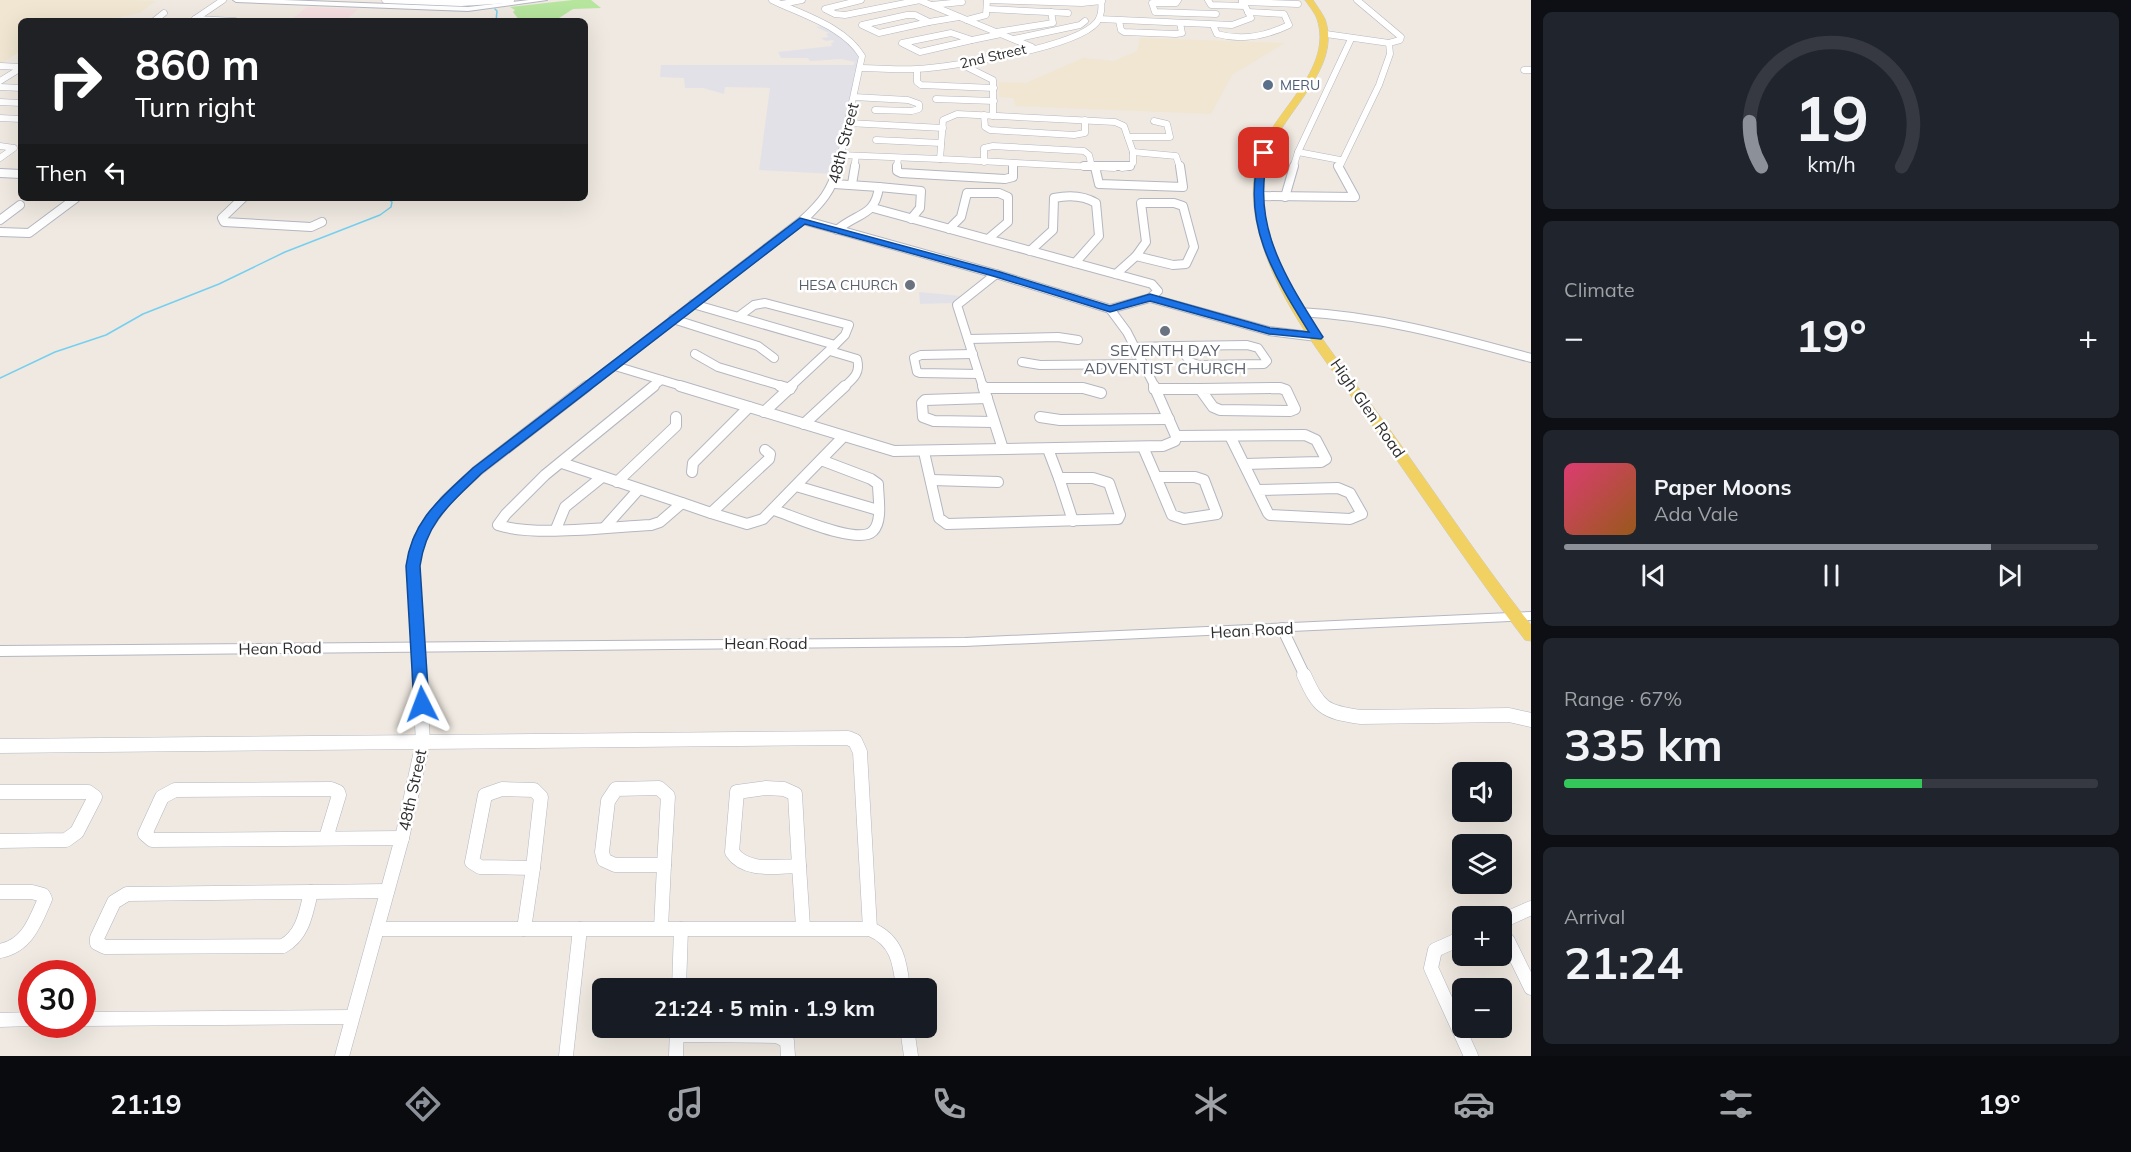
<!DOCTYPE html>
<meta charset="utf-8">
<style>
:root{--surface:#171b24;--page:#20242c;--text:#f1f3f6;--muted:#9ea1a6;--line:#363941;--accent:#8c9099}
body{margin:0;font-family:Mulish,sans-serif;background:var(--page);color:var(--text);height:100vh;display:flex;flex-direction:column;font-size:22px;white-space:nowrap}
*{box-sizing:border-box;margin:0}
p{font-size:20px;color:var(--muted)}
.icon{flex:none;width:33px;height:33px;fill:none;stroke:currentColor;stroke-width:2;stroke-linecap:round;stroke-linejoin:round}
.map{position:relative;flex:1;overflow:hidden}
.side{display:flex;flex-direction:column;gap:12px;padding:12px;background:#0d0f14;width:600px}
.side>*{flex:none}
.guide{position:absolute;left:18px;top:18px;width:570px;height:183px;border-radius:9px;box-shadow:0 6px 24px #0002;background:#202124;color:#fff;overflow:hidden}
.controls{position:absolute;left:1452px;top:762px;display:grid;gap:12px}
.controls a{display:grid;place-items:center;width:60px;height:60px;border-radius:9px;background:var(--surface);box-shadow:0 6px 24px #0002;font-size:30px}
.speed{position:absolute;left:18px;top:960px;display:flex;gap:12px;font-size:30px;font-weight:700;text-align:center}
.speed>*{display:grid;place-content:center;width:78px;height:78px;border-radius:50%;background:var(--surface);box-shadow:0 6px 24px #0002;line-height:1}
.speed .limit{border:9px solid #d22;background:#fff;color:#111}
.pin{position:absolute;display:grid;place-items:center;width:51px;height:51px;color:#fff;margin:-26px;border-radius:12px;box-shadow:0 3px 9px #0006}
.me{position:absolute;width:66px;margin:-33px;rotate:357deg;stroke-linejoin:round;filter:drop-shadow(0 0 4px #0008)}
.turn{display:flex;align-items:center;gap:21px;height:126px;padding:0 18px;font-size:27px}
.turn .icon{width:78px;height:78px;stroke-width:2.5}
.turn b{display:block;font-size:42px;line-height:51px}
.then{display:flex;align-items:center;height:57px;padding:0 18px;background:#0003;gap:12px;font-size:22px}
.big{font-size:45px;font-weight:700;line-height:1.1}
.side .tile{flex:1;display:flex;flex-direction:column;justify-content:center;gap:9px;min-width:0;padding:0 21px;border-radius:9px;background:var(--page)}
.side .dial{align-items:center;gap:0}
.dial svg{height:156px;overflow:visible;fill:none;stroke:var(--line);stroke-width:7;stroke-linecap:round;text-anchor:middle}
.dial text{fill:var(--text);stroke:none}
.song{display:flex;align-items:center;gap:18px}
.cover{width:72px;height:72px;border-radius:9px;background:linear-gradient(135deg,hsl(340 70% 55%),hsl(30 70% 35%))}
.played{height:6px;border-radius:3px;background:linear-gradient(90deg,var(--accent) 80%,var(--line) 80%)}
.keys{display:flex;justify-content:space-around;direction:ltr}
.heat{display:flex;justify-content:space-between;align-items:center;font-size:33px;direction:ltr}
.charge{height:9px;border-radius:4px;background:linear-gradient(90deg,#34c759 67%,var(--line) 0)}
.trip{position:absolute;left:592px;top:978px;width:345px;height:60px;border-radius:9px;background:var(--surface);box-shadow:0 6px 24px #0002;font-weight:700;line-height:60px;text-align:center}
.tab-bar{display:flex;height:96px;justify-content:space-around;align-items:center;background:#090b0e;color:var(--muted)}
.tab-bar .icon{width:42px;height:42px}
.tab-bar .selected{color:var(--accent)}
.tab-bar b{font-size:27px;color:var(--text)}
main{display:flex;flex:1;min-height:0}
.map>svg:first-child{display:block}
</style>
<main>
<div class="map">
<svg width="1531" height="1056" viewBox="0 0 1531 1056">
<rect width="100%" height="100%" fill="#efe9e1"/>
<g fill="#e3e1e8">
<path d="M808 17 851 39 861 57 834 174 759 170 770 88 725 87 724 94 703 88H685L684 78 660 77 661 65H853L855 62 841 59 810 61 808 58H781L778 52 832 46 831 43 834 42 833 40 826 41 821 38 829 37 826 34 829 33 816 27 823 26 804 18Z"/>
<path d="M919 292 961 296 953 303 920 304Z"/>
</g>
<g fill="#f0e6d1">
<path d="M0 0H127L156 1 139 13 120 17 113 21H21V51L0 64Z"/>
<path d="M1140 38 1285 43 1232 75 1211 114 1015 106 1014 98 999 97V82L1026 83 1083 58 1114 61 1137 51Z"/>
</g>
<path fill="#f5dfe0" d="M307 7 358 9 345 21 291 20Z"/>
<path fill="#b6e59e" d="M573 0H591L601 8 573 9 559 18 553 19 556 21H520L513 12 515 10 510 7Z"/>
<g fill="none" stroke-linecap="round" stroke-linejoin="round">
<g stroke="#75cff0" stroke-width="1.5">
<path d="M495 9 497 11 496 21"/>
<path d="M0 378 55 352 106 335 143 314 219 284 285 252 380 215 391 207 392 202 387 198"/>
</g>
<g stroke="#b4b7c1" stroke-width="7">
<g id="minor-far3">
<path d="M385 0 461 3 511 0"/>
<path d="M772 0C802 15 844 26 862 56L838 168"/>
<path d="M861 0 825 9 835 14 845 15 920 0"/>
<path d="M919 0 1032 47"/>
<path d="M1178 0 1176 3H1152L1155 12 1216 14"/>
<path d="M1208 0 1211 5 1245 6"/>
<path d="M1242 2 1298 4"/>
<path d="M782 4 802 0"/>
<path d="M931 5 962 2"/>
<path d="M988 9 1068 13"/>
<path d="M907 15H915L929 22 879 33 862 25Z"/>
<path d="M195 19 235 21"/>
<path d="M195 19 223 0"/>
<path d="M1099 19 1232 25 1251 18 1242 0"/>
<path d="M967 20 986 15 987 0 1082 3 1102 1"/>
<path d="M154 21 164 13"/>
<path d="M1119 21 1121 30 1124 32 1176 34 1182 33 1180 23"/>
<path d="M929 22 959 17"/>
<path d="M1213 25 1217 34C1242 41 1266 36 1289 25L1284 14 1248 12"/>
<path d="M996 32 1053 23 1051 12"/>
<path d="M951 33 972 40 920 52 902 43Z"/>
<path d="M1326 34 1389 43 1400 40 1401 37 1357 0"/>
<path d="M1014 39 1080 25 1085 21"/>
<path d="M972 40 1001 34"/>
<path d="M961 64 993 80V116"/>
<path d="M1 66 21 67"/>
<path d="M861 68C879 68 898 70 916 69 952 67 1076 48 1097 22 1102 15 1102 8 1101 0"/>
<path d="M917 70V82L921 85 994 88"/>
<path d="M1524 70H1531"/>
<path d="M0 81 21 68"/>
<path d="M0 87 21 88"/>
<path d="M854 97 908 100 919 104V109L912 111 875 110"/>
<path d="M936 99 994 101"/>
<path d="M0 102 21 103"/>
<path d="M984 115 985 127 990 130 1074 135 1085 133V120"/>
<path d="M0 118 21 119"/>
<path d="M848 123 943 128"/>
<path d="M1128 137H1170L1167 124 1154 121"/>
<path d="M876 140 941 143"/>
<path d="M0 146 14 148 0 158"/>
<path d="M1133 152 1176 156 1180 168"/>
<path d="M1298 152 1340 160"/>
<path d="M840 155 940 159"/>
<path d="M984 162V148L993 146 1084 151 1089 155 1092 167"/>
<path d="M1013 163V168"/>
<path d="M854 168 856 156"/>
<path d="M897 168 898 158"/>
<path d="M1114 168 940 159 943 120 957 114 1115 122 1124 126 1133 152V163L1129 167 1122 168"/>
<path d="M1293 168 1298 152 1351 39"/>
<path d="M1339 168 1379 85 1390 54 1389 43"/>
</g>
</g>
<g stroke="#b4b7c1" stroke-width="10">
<g id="minor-far2">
<path d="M897 166V171L901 173 1005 179 1013 177V166"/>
<path d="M1084 166H1130"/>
<path d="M1095 167 1099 184 1183 187 1180 166"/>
<path d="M0 173 21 174"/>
<path d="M834 184 879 187C875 217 858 212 837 230"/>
<path d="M852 184 855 166"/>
<path d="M879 187 921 191 920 208 911 219"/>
<path d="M1258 196 1355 197 1338 166"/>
<path d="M1285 197 1294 166"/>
<path d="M243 198 222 218 224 222 311 227 322 222"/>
<path d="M1141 203H1174L1183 206 1194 247 1186 264 1173 265 1136 256 1146 242Z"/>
<path d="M873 208 1152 284 1158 291 1150 298"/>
<path d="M0 220 20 205"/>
<path d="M803 220 996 274 1110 309 1127 332 1155 387"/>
<path d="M949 229 961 217 967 193H999L1008 197V222L988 239"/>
<path d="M0 232 29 233 76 198"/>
<path d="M1030 251 1053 230 1054 198C1068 195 1083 195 1096 203L1099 236 1075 263"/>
<path d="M1116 274 1136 256"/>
<path d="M693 304 835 345 790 387"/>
<path d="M1110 309 1150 298 1269 331 1317 337"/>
<path d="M1300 312C1380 316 1454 337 1531 358"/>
<path d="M738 317 754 305 765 303 849 325 845 335 835 345"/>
<path d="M673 319 758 346 774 358"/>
<path d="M968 339 1058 337 1078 340"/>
<path d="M1247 345 1258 348 1267 361 1264 364 1198 365 1190 362 1179 346Z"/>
<path d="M1134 347 1179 346"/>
<path d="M830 351 857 359C861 373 853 379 844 387"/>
<path d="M695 354 718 367 785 387"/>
<path d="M973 354 921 355 914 358 917 372 920 373 979 374"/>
<path d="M1022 362 1040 365 1142 364"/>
<path d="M615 366 685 387"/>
<path d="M586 387 803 220C821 203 832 191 838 166"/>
<path d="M652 387 661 380"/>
<path d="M983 387 957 305 996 274"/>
</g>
</g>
<g stroke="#b4b7c1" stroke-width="12">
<g id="minor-far1">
<path d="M680 386 894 451 1163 446 1175 441 1176 436 1154 386"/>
<path d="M780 386 790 389"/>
<path d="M983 386 1003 449"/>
<path d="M984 388H1083L1101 393"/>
<path d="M1280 388 1286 390 1295 409 1290 411 1220 410 1213 407 1200 389Z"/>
<path d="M1154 389H1200"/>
<path d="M987 398 925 400 922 403 923 417 934 421 994 422"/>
<path d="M764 412 792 386"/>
<path d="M1040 417 1060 420 1169 419"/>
<path d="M804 424 845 386"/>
<path d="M1176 436 1305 435 1316 440 1326 459 1321 462 1245 464"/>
<path d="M1230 436 1268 513 1270 515 1350 519 1362 514 1350 493 1338 488 1257 490"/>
<path d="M1143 447 1156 477"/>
<path d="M924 452 939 518 947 524 1118 519 1120 515 1109 483 1093 478H1059L1048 449"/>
<path d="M562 463 682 503 660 522 651 525C611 527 535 537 498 525L506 514 545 475 654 386"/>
<path d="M692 472 693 463 749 407"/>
<path d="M1156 477H1195L1204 480 1217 514 1184 519 1172 515Z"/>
<path d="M1059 478 1073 521"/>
<path d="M932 480 998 482"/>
<path d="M617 482 676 426V417"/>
<path d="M796 486 878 510"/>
<path d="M682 503 711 513 769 459 770 454 765 450"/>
<path d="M774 510C793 516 859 546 873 531 883 521 878 497 878 484L871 479 821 460"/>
<path d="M711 513 747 524 763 519 843 437"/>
<path d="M605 527 639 489"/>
<path d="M556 529 565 507 602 477"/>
<path d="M1282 628 1305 676"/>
<path d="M419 676 413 566 419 538 445 501 477 471 587 386"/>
</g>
</g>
<g stroke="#b4b7c1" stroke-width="15">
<g id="minor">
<path d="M1304 675C1319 708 1324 712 1361 717L1509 715 1531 720"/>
<path d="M0 746 848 738 855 741 860 752 870 929"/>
<path d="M659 788 668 796 664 865H615L604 860 602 852 608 801 616 789Z"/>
<path d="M766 788 784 789 795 794 799 866C778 866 746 873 732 852L737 792Z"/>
<path d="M502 789 534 790 541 797 533 868 480 867 472 862 485 795Z"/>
<path d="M0 792H88L95 797 77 832 66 840 0 841"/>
<path d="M326 838 339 795 338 792 331 789 175 790 162 797 145 834 152 840 402 838"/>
<path d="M799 866 803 927"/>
<path d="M0 892H32L43 895 45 899C35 922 27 946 0 951"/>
<path d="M311 892C306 913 303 935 283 946L105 947 97 943V938L114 902 127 894Z"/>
<path d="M311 892 387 891"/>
<path d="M1502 921 1531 908"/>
<path d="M661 928 664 865"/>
<path d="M377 929H870C897 940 900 962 903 988"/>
<path d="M524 929 533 868"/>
<path d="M1502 934 1508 941 1531 988"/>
<path d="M1462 938 1435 950 1431 968 1471 1056"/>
<path d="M679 988 681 929"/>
<path d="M82 1019 352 1017"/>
<path d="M0 1020 32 1019"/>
<path d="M907 1028 911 1056"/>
<path d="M677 1035 777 1036 787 1041 788 1056"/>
<path d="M342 1056 402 838 423 742 419 675"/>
<path d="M566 1056 580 929"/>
<path d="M676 1056 677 1028"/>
</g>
</g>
<g stroke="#b4b7c1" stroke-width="2">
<g id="tertiary">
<path d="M233 0H283L468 7 529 0H547L468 11 236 2Z"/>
<path d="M1531 612V620L965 646 0 656V646L965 638Z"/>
</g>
</g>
<g stroke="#c9c9c9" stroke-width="1">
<path id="primary" d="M1305 0H1313C1317 6 1322 13 1325 19 1342 67 1287 108 1271 149 1261 175 1262 203 1268 229 1288 306 1345 367 1390 430 1437 495 1481 562 1531 625V641L1525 640C1474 574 1428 504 1380 436 1335 371 1277 308 1258 229 1251 201 1251 172 1263 145 1280 106 1333 67 1317 19 1315 13 1309 6 1305 0Z"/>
</g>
<use href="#minor-far3" stroke="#fff" stroke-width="6"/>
<use href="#minor-far2" stroke="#fff" stroke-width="8"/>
<use href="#minor-far1" stroke="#fff" stroke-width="10"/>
<use href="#minor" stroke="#fff" stroke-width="14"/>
<use href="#tertiary" fill="#fff" fill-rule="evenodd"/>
<use href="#primary" fill="#f2d163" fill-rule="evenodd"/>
</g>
<path fill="#1a73e8" stroke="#114b97" stroke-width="1.5" d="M1264 151 1269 153C1249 224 1287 280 1323 337L1321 339 1269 334 1150 301 1110 312 993 276 805 224 482 473C451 503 426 522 420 566L429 704 427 708H416L414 704 406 566C412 520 441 498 473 468L800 218 1000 272 1110 306 1150 294 1270 328 1309 332C1274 276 1240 222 1260 153Z"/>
<circle fill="#5c6f8a" stroke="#fff" stroke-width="2" cx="1268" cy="85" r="6"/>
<g fill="#6b7280" stroke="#fff" stroke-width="2">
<circle cx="910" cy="285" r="6"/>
<circle cx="1165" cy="331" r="6"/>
</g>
<g text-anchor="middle" stroke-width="5" stroke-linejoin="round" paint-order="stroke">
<g font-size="14" fill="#2e2e2e" stroke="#fff">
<text transform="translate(993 56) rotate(-13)" y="5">2nd Street</text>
</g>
<g font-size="14" fill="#4e5e75" stroke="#fff" text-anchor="start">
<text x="1280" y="90">MERU</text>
</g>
<g font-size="14" fill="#5b616d" stroke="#fff" text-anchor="end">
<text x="898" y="290">HESA CHURCh</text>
</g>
<g font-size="16" fill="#2e2e2e" stroke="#fff">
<text transform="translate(843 143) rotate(-76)" y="6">48th Street</text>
<text transform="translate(1368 408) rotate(55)" y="6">High Glen Road</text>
<text transform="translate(1252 630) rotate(-3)" y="6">Hean Road</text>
<text x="766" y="649">Hean Road</text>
<text transform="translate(280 648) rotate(-1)" y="6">Hean Road</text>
<text transform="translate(412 790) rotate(-78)" y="6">48th Street</text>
</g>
<g font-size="16" fill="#5b616d" stroke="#fff">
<text x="1165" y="356">SEVENTH DAY<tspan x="1165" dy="18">ADVENTIST CHURCH</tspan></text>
</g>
</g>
</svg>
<div class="controls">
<a><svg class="icon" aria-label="sound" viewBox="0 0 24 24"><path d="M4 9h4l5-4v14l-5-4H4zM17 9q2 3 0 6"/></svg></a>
<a><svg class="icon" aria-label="layers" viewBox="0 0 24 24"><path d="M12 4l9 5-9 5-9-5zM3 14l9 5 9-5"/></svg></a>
<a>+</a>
<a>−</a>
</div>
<div class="speed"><div class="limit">30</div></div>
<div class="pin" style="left:1264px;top:153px;background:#d93025"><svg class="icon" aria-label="arrive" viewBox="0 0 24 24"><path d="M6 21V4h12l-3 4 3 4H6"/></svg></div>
<svg class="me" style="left:422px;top:704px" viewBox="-20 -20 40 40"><path d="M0-17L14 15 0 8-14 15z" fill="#1a73e8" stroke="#fff" stroke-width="4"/></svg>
<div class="trip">21:24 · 5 min · 1.9 km</div>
<div class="guide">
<div class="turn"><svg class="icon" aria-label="right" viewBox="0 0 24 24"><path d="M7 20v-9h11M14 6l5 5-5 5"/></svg><div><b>860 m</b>Turn right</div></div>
<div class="then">Then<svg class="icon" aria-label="left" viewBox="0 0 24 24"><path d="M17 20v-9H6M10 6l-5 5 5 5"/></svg></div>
</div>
</div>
<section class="side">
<div class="tile dial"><svg viewBox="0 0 100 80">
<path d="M14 69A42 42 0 1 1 86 69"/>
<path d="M14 69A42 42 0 0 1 8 46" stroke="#8c9099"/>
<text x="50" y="56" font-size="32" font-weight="700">19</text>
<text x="50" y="72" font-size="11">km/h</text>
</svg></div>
<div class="tile"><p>Climate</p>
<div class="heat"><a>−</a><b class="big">19°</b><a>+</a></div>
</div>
<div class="tile">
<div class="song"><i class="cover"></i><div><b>Paper Moons</b><p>Ada Vale</p></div></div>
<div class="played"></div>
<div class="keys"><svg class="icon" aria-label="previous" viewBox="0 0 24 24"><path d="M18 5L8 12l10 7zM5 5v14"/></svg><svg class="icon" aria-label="pause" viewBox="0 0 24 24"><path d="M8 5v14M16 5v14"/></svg><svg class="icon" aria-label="next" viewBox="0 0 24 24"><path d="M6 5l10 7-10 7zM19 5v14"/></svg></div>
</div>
<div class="tile"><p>Range · 67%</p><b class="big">335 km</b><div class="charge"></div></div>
<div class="tile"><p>Arrival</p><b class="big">21:24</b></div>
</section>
</main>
<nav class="tab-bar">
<b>21:19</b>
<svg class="icon selected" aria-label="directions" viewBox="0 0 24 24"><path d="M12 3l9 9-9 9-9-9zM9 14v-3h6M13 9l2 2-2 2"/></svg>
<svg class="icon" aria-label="music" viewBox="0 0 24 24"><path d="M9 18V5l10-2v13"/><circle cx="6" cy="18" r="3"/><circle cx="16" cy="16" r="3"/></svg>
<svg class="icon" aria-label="phone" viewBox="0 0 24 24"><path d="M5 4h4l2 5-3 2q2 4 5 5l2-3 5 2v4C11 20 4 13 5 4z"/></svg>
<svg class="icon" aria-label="climate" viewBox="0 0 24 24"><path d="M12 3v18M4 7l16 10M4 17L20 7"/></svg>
<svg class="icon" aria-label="car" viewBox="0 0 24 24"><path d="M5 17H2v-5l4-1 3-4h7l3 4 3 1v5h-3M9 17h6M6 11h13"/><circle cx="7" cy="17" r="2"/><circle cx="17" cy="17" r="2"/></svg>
<svg class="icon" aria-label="filters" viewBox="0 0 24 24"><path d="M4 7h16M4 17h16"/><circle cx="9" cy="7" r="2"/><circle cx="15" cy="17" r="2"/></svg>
<b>19°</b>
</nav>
